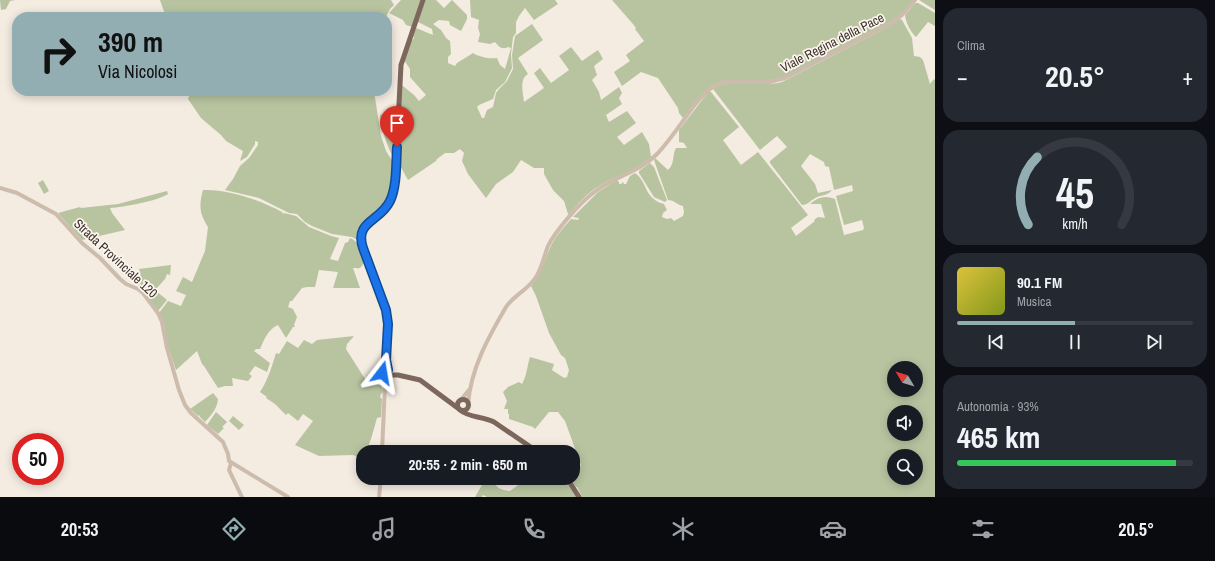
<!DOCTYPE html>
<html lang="it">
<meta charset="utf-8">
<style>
:root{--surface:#171b24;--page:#242831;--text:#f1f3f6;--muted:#9ea1a6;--line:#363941;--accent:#92aeb2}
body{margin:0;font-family:"Archivo Narrow",sans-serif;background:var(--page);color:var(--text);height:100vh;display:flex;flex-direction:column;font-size:15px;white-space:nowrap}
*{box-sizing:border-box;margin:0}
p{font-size:13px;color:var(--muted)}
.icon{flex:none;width:22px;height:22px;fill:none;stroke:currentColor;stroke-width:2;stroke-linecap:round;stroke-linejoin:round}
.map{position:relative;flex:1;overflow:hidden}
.details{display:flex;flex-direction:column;gap:8px;padding:8px;background:#0d0f14;width:280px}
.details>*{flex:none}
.hud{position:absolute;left:12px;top:12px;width:380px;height:84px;border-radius:16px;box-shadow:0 2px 10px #0003;background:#92aeb2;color:#111;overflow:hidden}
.needle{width:26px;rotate:308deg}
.buttons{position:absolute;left:887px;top:361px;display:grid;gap:8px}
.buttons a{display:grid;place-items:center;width:36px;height:36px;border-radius:50%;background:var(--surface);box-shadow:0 2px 10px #0003;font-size:20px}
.speed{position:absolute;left:12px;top:433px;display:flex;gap:8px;font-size:20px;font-weight:700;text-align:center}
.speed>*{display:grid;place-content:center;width:52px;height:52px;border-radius:50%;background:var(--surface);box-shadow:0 2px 10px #0003;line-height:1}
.speed .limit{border:6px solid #d22;background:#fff;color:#111}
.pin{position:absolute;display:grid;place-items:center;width:34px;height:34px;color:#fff;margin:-41px -17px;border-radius:50% 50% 50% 0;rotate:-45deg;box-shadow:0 0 4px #0007}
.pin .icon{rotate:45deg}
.me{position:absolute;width:44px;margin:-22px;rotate:14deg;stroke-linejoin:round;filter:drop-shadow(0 0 3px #0008)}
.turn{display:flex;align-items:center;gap:14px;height:84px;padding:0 20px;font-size:18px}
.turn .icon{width:52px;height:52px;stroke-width:2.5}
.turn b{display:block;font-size:28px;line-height:34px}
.big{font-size:30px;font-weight:700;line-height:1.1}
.details .tile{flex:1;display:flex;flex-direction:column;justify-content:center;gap:6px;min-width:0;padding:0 14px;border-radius:16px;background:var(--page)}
.details .dial{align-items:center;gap:0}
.dial svg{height:104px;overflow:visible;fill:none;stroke:var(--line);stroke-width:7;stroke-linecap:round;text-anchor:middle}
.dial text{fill:var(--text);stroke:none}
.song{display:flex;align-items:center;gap:12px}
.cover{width:48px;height:48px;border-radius:6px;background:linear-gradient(135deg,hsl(50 70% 55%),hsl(70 70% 35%))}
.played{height:4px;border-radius:2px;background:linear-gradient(90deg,var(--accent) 50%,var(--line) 50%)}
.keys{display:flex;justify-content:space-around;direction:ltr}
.heat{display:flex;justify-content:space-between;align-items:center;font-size:22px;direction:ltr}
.charge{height:6px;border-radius:3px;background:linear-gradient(90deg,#34c759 93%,var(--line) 0)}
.trip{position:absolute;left:356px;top:445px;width:224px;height:40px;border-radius:16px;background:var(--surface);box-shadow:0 2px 10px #0003;font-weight:700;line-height:40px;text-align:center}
.dock{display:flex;height:64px;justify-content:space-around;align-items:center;background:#090b0e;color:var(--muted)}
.dock .icon{width:28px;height:28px}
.dock .active{color:var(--accent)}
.dock b{font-size:18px;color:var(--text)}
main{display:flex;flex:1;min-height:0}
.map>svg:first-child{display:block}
</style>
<main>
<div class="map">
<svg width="935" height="497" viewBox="0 0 935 497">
<rect width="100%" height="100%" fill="#f4ebe1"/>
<g fill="#b8c4a0" fill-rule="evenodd">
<path d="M0 0H15L10 1 6 9 1 10Z"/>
<path d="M160 0H391L394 5 390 9 386 17H166Z"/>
<path d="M401 0H422L413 27 406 25 403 20 389 13Z"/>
<path d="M425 0H436L444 8 452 0 467 15V19L461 31 450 25 449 21 439 20 433 24 441 30 446 38 450 41 451 54 448 57V63L455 66 457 63 473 53C479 57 489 59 497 58L500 65 505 69 511 48 508 47C502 50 499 47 495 42L490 44 478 42 480 34 478 28 479 20 471 17 470 0H555L558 4 534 20 525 8 519 16 516 22V33L513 37 511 54 512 68 505 82 496 90 493 99 479 105 477 107 482 118H484L487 110 493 107 496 93 500 88 507 81 513 69 512 55 515 36 532 24 543 40 518 58 528 74C519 79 523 92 524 102L544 88 534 73 540 68 551 83 569 70 559 56 571 47 582 61 598 50 603 59 594 66 597 75 592 80 599 92 601 100 619 87 622 93 619 98 622 104 606 115 609 122 627 111 636 123 617 137 624 145 642 132 649 144 651 157C636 171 616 175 599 186 587 193 578 204 569 214H568L564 201 553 190 544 174V168H534L521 160 513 172 496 184 486 198 468 174 462 161 464 153 460 149 454 153H445L437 159 436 161 408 180 398 162 401 86H403L414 95 419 101 426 95 410 77V69L404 60 411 41 414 38 413 35 416 28 433 35 432 29 418 22Z"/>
<path d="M612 0H913L903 12 892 21 784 77 770 80 723 81 711 86 683 118 679 113 678 108 658 78 641 72 622 86 614 72 630 61 626 55 644 41 635 29 636 28 633 24Z"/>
<path d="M919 0H935V10Z"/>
<path d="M915 3H918L935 13V26L928 22 916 37C910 31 906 23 905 15Z"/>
<path d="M900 19 902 20 912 38 914 56 920 57 923 60 930 84 934 79 935 80V497H582L577 487H576L571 480 573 478V476L581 465 565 421 558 412H549L535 429 533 427 509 419V414H508V409H504L507 401 503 392 508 387 519 382 522 384C527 375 527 366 530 357L554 364 552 370 564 378 567 377 569 370 565 358 561 355 549 333 536 296 531 286C541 275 544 261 550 248 555 237 563 228 571 219L578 220 579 218 573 217 598 192 617 180 619 182V184H621L623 182 624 184H626L630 176 635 173C645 179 645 194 655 200 657 202 661 203 664 204L667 210 663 213 662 217 667 219 671 218 674 221 683 216 684 212 683 206C678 205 674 200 668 200L654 160 655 158 668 170C675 164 672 155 676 148H687L684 143 679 142V130L709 91 711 92 739 127 723 140 741 165 758 152 808 215 791 228 796 236 815 221 814 220 818 217 825 218 821 204H810C818 197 825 195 835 199L844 235 863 230 864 228 862 220 844 225 836 196 853 191 852 185 834 190 829 167 825 166 824 162 810 154 801 166 815 184 818 193 832 190C828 195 823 195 817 197 811 200 808 205 802 205L770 163V161L787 147 777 136 760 150 713 89C732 77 760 88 782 82L890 26ZM894 368H916V390H894ZM894 412H916V434H894ZM894 456H916V478H894Z"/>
<path d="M191 91H374L381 136 386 151 393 162V182L389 199 384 207 375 216 364 223 358 229 357 235 358 240 352 237 332 234 312 226 305 222 297 214 289 213 259 198 225 190 233 179 240 166 249 158 258 145V142L255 141V144L247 157 240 161 243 151 226 141 221 135 201 118 188 99Z"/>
<path d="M380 115 397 118 395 156H393C385 143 383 131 380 115Z"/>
<path d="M650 163 654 167 667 200 665 202 654 197 639 173V171Z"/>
<path d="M43 180 49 191 44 194 38 183Z"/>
<path d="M203 190C229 189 259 200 282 212L283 214 284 213 296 216 309 227 331 236 339 238 330 259 338 261 345 243 348 242 350 238C360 242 362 253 366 262H364C360 270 360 268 353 268L360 288H333L338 272 319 270 315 287H307L302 288 292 301H290L288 307 293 309 297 317 294 325 295 327H293L286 338 278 325C268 329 264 340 260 349H256L254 351 270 363 267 372 255 366 249 374 252 376 248 381 232 378 233 386H225L218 388 204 366 202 364 197 351 176 370 168 346 159 313 168 301 181 306 186 295 176 291 183 277 192 282 205 251 208 227C199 213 199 205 203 190Z"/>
<path d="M167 191 168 194C158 201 123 207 110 208L112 213 125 230 82 240 58 213 80 207 81 208 118 204Z"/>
<path d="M171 265 170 275 167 274 165 279 155 290 167 300 158 311 141 289 138 286 142 281 139 269Z"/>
<path d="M354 336 347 344 346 349 365 379 368 381 382 386 383 392 381 394 380 397 382 399 381 417 377 418 371 439 366 452H363V459L353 455 319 456 295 445 313 421 303 414 298 421 288 413 286 415 275 404 266 398 267 397 260 392C268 380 272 366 276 353L279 354 287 341 298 348 304 340 312 344 317 340Z"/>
<path d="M213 393 218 399C217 409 212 414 205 422L200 417 199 415 198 416 190 409Z"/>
<path d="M216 412 227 422 222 427 224 428 218 434 207 425Z"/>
<path d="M233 416 244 425 239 430 229 421Z"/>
<path d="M486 478H492C496 488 500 490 510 491L521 483V478H564L577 497H487L483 495 482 497H475Z"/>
</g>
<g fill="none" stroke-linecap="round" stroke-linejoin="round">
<g stroke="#cdbbac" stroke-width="4">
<path d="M0 188 17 193 56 214 82 243 100 258 120 279 126 284 138 289 143 293 158 313 162 322 167 348 179 390 185 405 191 413 223 442 228 454 229 461 288 497"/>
<path d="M460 401 469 390"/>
<path d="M468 404C471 368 488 338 506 307 514 295 528 290 536 277 542 268 544 256 548 246 556 230 579 204 593 193 612 177 638 173 656 155 669 142 682 122 693 107 698 101 703 94 710 89 715 85 720 84 726 82H769L785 78 892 23 902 15 915 0"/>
<path d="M382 452 385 385 387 375"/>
<path d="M231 463 229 470 242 497"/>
<path d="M379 497 381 478"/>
</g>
<g stroke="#7d675c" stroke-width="5">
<circle cx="386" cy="372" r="3.5"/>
<path d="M383 370C389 357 389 319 385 305L362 245 361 234 363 229 383 212 388 205 392 196 396 162 401 65 423 0"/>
<path d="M388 375H398L420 380 459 409"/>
<circle cx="463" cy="405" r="5.5"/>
<path d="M460 410C469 418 483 416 494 422L538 452"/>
<path d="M567 478 579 497"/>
</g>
</g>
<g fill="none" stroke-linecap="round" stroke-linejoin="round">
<g stroke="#114b97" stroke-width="10">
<path id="route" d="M382 373 384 369 388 370 386 360 388 324 386 310 363 248C354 221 380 222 390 201 397 187 396 163 397 147"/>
</g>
<use href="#route" stroke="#1a73e8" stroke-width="7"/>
</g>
<g text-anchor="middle" stroke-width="3.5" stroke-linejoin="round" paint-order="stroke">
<g font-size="13" fill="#3b302b" stroke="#fbf5ee">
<text transform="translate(832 42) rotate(-27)" y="5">Viale Regina della Pace</text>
<text transform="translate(116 258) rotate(43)" y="5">Strada Provinciale 120</text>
</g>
</g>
</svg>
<div class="buttons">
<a><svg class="needle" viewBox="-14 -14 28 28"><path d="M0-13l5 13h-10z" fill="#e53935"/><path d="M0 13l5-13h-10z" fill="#9ea1a6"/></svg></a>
<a><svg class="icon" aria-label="sound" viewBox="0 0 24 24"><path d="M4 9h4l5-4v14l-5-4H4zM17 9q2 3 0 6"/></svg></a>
<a><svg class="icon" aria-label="search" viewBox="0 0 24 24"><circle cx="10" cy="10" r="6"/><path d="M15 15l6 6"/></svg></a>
</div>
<div class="speed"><div class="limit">50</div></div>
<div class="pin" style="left:397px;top:147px;background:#d93025"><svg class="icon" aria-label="arrive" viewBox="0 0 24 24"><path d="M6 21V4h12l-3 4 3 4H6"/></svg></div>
<svg class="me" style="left:382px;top:373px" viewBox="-20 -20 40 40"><path d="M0-17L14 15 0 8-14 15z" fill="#1a73e8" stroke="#fff" stroke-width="4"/></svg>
<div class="trip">20:55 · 2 min · 650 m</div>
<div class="hud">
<div class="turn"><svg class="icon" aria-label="right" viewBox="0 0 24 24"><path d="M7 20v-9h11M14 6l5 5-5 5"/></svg><div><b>390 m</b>Via Nicolosi</div></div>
</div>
</div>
<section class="details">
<div class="tile"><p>Clima</p>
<div class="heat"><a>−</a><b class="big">20.5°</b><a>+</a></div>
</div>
<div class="tile dial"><svg viewBox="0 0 100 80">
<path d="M14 69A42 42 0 1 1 86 69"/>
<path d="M14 69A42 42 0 0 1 21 17" stroke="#92aeb2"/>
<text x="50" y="56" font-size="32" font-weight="700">45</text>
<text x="50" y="72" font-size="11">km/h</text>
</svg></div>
<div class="tile">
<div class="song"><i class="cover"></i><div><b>90.1 FM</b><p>Musica</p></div></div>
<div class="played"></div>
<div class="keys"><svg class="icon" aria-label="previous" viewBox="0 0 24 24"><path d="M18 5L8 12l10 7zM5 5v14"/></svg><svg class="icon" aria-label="pause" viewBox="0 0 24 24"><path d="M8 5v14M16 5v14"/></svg><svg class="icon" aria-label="next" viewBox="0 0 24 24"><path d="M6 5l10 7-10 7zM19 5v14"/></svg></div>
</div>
<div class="tile"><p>Autonomia · 93%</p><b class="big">465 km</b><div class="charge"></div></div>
</section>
</main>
<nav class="dock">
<b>20:53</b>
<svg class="icon active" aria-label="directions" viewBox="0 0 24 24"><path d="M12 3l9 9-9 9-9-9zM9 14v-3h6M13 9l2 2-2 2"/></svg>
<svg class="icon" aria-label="music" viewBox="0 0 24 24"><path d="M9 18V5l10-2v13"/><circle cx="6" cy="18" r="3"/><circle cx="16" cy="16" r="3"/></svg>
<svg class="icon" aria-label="phone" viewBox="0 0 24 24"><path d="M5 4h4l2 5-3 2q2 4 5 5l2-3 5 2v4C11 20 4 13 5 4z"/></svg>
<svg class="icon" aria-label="climate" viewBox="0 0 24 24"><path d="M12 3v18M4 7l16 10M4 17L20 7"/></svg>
<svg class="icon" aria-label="car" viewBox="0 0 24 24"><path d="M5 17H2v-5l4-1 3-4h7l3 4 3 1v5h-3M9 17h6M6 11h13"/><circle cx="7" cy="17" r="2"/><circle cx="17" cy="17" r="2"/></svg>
<svg class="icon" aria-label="filters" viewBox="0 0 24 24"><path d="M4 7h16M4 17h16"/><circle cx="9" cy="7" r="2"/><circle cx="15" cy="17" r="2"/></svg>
<b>20.5°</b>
</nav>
